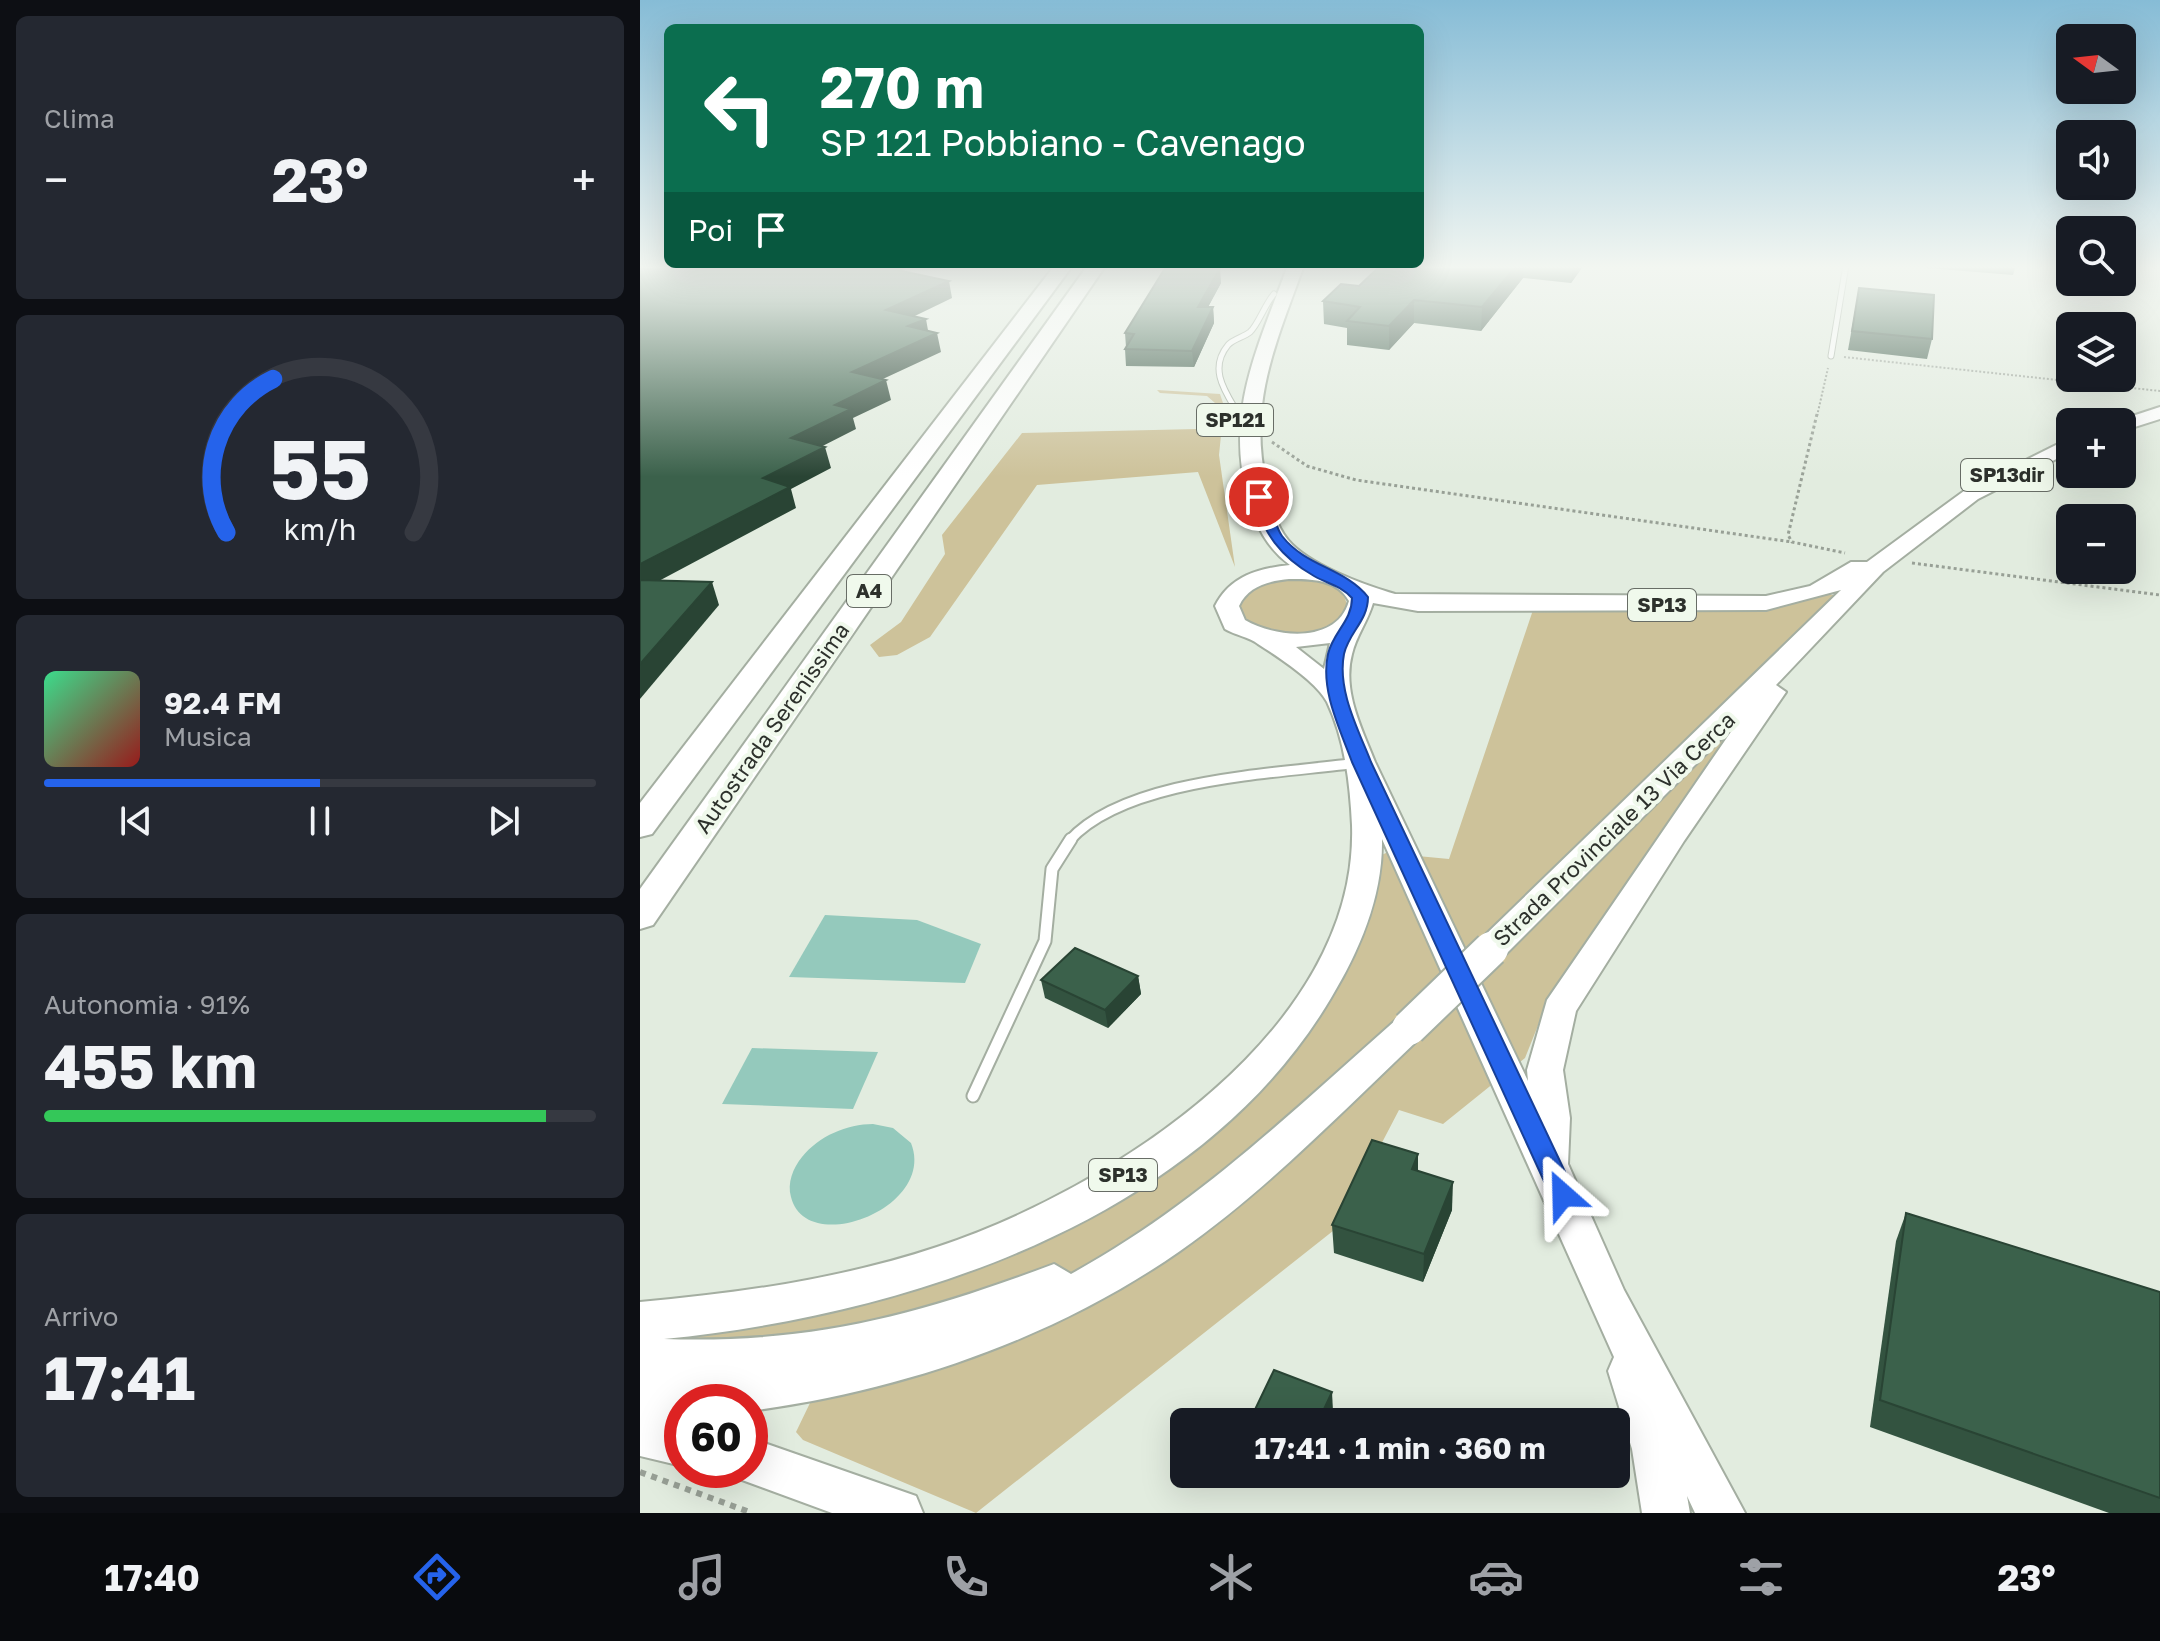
<!DOCTYPE html>
<html lang="it">
<meta charset="utf-8">
<style>
:root{--surface:#171b24;--page:#242831;--text:#f1f3f6;--muted:#9ea1a6;--line:#363941;--accent:#2563eb}
body{margin:0;font-family:"Golos Text",sans-serif;background:var(--page);color:var(--text);height:100vh;display:flex;flex-direction:column;font-size:30px;white-space:nowrap}
*{box-sizing:border-box;margin:0}
p{font-size:26px;color:var(--muted)}
.icon{flex:none;width:44px;height:44px;fill:none;stroke:currentColor;stroke-width:2;stroke-linecap:round;stroke-linejoin:round}
.map{position:relative;flex:1;overflow:hidden}
.panel{display:flex;flex-direction:column;gap:16px;padding:16px;background:#0d0f14;width:640px}
.panel>*{flex:none}
.hud{position:absolute;left:24px;top:24px;width:760px;height:244px;border-radius:12px;box-shadow:0 8px 32px #0002;background:#0b6e4f;color:#fff;overflow:hidden}
.needle{width:52px;rotate:285deg}
.fabs{position:absolute;left:1416px;top:24px;display:grid;gap:16px}
.fabs a{display:grid;place-items:center;width:80px;height:80px;border-radius:12px;background:var(--surface);box-shadow:0 8px 32px #0002;font-size:40px}
.speed{position:absolute;left:24px;top:1384px;display:flex;gap:16px;font-size:40px;font-weight:700;text-align:center}
.speed>*{display:grid;place-content:center;width:104px;height:104px;border-radius:50%;background:var(--surface);box-shadow:0 8px 32px #0002;line-height:1}
.speed .limit{border:12px solid #d22;background:#fff;color:#111}
.pin{position:absolute;display:grid;place-items:center;width:68px;height:68px;color:#fff;margin:-34px;border:4px solid #fff;border-radius:50%;box-shadow:0 2px 8px #0007}
.me{position:absolute;width:88px;margin:-44px;rotate:335deg;stroke-linejoin:round;filter:drop-shadow(0 0 6px #0008)}
.turn{display:flex;align-items:center;gap:28px;height:168px;padding:0 24px;font-size:36px}
.turn .icon{width:104px;height:104px;stroke-width:2.5}
.turn b{display:block;font-size:56px;line-height:68px}
.then{display:flex;align-items:center;height:76px;padding:0 24px;background:#0003;gap:16px;font-size:30px}
.big{font-size:60px;font-weight:700;line-height:1.1}
.panel .card{flex:1;display:flex;flex-direction:column;justify-content:center;gap:12px;min-width:0;padding:0 28px;border-radius:12px;background:var(--page)}
.panel .dial{align-items:center;gap:0}
.dial svg{height:208px;overflow:visible;fill:none;stroke:var(--line);stroke-width:7;stroke-linecap:round;text-anchor:middle}
.dial text{fill:var(--text);stroke:none}
.song{display:flex;align-items:center;gap:24px}
.cover{width:96px;height:96px;border-radius:12px;background:linear-gradient(135deg,hsl(150 70% 55%),hsl(0 70% 35%))}
.played{height:8px;border-radius:4px;background:linear-gradient(90deg,var(--accent) 50%,var(--line) 50%)}
.keys{display:flex;justify-content:space-around;direction:ltr}
.heat{display:flex;justify-content:space-between;align-items:center;font-size:44px;direction:ltr}
.charge{height:12px;border-radius:6px;background:linear-gradient(90deg,#34c759 91%,var(--line) 0)}
.trip{position:absolute;left:530px;top:1408px;width:460px;height:80px;border-radius:12px;background:var(--surface);box-shadow:0 8px 32px #0002;font-weight:700;line-height:80px;text-align:center}
.tab-bar{display:flex;height:128px;justify-content:space-around;align-items:center;background:#090b0e;color:var(--muted)}
.tab-bar .icon{width:56px;height:56px}
.tab-bar .active{color:var(--accent)}
.tab-bar b{font-size:36px;color:var(--text)}
main{display:flex;flex:1;min-height:0}
.map>svg:first-child{display:block}
</style>
<main>
<section class="panel">
<div class="card"><p>Clima</p>
<div class="heat"><a>−</a><b class="big">23°</b><a>+</a></div>
</div>
<div class="card dial"><svg viewBox="0 0 100 80">
<path d="M14 69A42 42 0 1 1 86 69"/>
<path d="M14 69A42 42 0 0 1 32 10" stroke="#2563eb"/>
<text x="50" y="56" font-size="32" font-weight="700">55</text>
<text x="50" y="72" font-size="11">km/h</text>
</svg></div>
<div class="card">
<div class="song"><i class="cover"></i><div><b>92.4 FM</b><p>Musica</p></div></div>
<div class="played"></div>
<div class="keys"><svg class="icon" aria-label="previous" viewBox="0 0 24 24"><path d="M18 5L8 12l10 7zM5 5v14"/></svg><svg class="icon" aria-label="pause" viewBox="0 0 24 24"><path d="M8 5v14M16 5v14"/></svg><svg class="icon" aria-label="next" viewBox="0 0 24 24"><path d="M6 5l10 7-10 7zM19 5v14"/></svg></div>
</div>
<div class="card"><p>Autonomia · 91%</p><b class="big">455 km</b><div class="charge"></div></div>
<div class="card"><p>Arrivo</p><b class="big">17:41</b></div>
</section>
<div class="map">
<svg width="1520" height="1513" viewBox="0 0 1520 1513">
<rect width="100%" height="100%" fill="#e2ecdf"/>
<g fill="#cdc29a">
<path d="M517 390 580 394 584 406 579 455 595 567 558 472 397 485 290 637 257 655 239 657 230 645 261 622 305 554 302 535 382 433 557 429 575 403 567 396 520 393Z"/>
<path d="M658 577C677 580 704 582 707 606 694 647 633 633 605 622L598 604C608 582 637 581 658 577Z"/>
<path d="M1183 594 1194 595 905 1008 885 1058 803 1124 759 1110 698 1227 336 1513 163 1440 156 1432 170 1403 179 1344H0L161 1318 310 1275 641 1062 677 1019 698 985 737 857 746 853 809 859 893 610 1135 607Z"/>
</g>
<g fill="#94c9bc">
<path d="M185 915 277 920 341 944 325 983 149 977Z"/>
<path d="M112 1048 238 1052 213 1109 82 1104Z"/>
<path d="M233 1124 253 1128 271 1143C297 1208 166 1258 151 1197 147 1183 153 1168 162 1157 179 1136 207 1124 233 1124Z"/>
</g>
<g fill="none" stroke-linecap="round" stroke-linejoin="round">
<g stroke="#a4aea1" stroke-width="7">
<g id="lane-far2">
<path d="M1191 356 1206 265"/>
<path d="M596 410C584 390 569 368 588 345 593 339 604 337 610 332 618 325 625 304 634 294"/>
</g>
</g>
<g stroke="#a4aea1" stroke-width="13">
<path id="lane-far1" d="M429 841C485 778 636 774 717 763"/>
</g>
<g stroke="#a4aea1" stroke-width="15">
<path id="lane" d="M333 1096 405 941 412 869 431 839"/>
</g>
<g stroke="#a4aea1" stroke-width="4">
<g id="primary">
<path d="M648 265H664C637 341 608 401 626 483 630 502 635 524 648 540 669 565 724 585 755 594L1126 596 1170 586 1211 562H1227L1324 491 1430 438V452L1338 499 1243 572 1136 685 1146 692 1044 841 936 1011 923 1070 930 1118 928 1164 984 1290 1105 1513H1055L1047 1496 1050 1513H1002L992 1449 968 1371 974 1357 742 839C743 896 720 950 691 998 559 1221 267 1315 24 1339 171 1344 279 1315 414 1264L431 1274C554 1207 653 1111 757 1019L769 1015 781 1019 787 1028 781 1037C703 1111 628 1189 540 1251 414 1339 262 1391 110 1411V1402H42V1418H30L42 1420V1466L0 1456V1302C100 1293 201 1279 297 1247 469 1190 719 1031 712 825 710 784 705 740 687 702 677 682 637 656 618 644 609 637 595 635 585 629L575 606C590 576 619 568 650 565 627 548 616 526 608 498 584 411 619 345 648 265ZM649 579C671 579 697 579 709 601 697 644 636 638 605 620L599 606C608 586 629 581 649 579ZM1201 590 839 941 834 949 839 957 851 961 863 957 1097 723 907 1000 887 1070 888 1081 735 762C722 729 702 691 712 654 716 636 728 621 733 603L778 611 1126 610ZM690 643 684 669 656 647Z"/>
<path d="M1520 407V419L1482 431V422H1474Z"/>
<path d="M110 1438 276 1496 283 1513H192L94 1477 91 1470H110Z"/>
</g>
</g>
<g stroke="#a4aea1" stroke-width="4">
<g id="highway">
<path d="M415 265H433L12 834 0 837V803Z"/>
<path d="M448 265H466L13 925 0 929V889Z"/>
</g>
</g>
<g stroke="#98a096" stroke-width="2" stroke-dasharray="2 2" stroke-linecap="butt">
<path d="M1204 357 1520 391"/>
<path d="M1177 416 1188 368"/>
</g>
<g stroke="#98a096" stroke-width="3" stroke-dasharray="3 3" stroke-linecap="butt">
<path d="M1177 414 1148 535 1152 542 1205 553"/>
<path d="M632 442 667 466 716 480 1152 542"/>
<path d="M1272 563 1520 595"/>
</g>
<path stroke="#98a096" stroke-width="6" stroke-dasharray="6 6" stroke-linecap="butt" d="M0 1472 112 1513"/>
<use href="#lane-far2" stroke="#fff" stroke-width="5"/>
<use href="#lane-far1" stroke="#fff" stroke-width="9"/>
<use href="#lane" stroke="#fff" stroke-width="11"/>
<use href="#primary" fill="#fff" fill-rule="evenodd"/>
<use href="#highway" fill="#fff" fill-rule="evenodd"/>
<g stroke="#a4aea1" stroke-width="38" stroke-linecap="butt">
<path id="primary-bridge" d="M769 1028 851 949"/>
</g>
<use href="#primary-bridge" stroke="#fff" stroke-width="34"/>
</g>
<g fill="#335340">
<path d="M527 265H580L578 268 581 283 568 307H573L574 323 554 367 486 366 485 349 486 347 485 333Z"/>
<path d="M741 265H944L931 283 883 278 841 331 774 323 749 350 707 345V328L684 324 683 301 719 286Z"/>
<path d="M1263 265H1387L1386 266 1376 265 1373 275 1263 266Z"/>
<path d="M1219 288 1292 339 1287 359 1208 350Z"/>
<path d="M498 976 501 994 468 1028 405 998 401 980Z"/>
<path d="M778 1154V1171L812 1210 783 1282 694 1253 692 1225Z"/>
<path d="M1266 1213 1520 1292V1513H1469L1230 1427 1256 1241Z"/>
<path d="M652 1474H665L663 1479Z"/>
</g>
<g fill="#294434">
<path d="M571 265H580L571 283 570 268Z"/>
<path d="M877 265H884L883 278 841 331 842 307Z"/>
<path d="M933 265H944L931 283Z"/>
<path d="M580 268 581 283 560 322 558 307Z"/>
<path d="M309 281 312 298 250 328 246 310Z"/>
<path d="M774 300V323L749 350V326Z"/>
<path d="M573 307 574 323 554 367 552 351Z"/>
<path d="M286 319 289 336 297 333 301 352 217 391 212 372 268 326Z"/>
<path d="M246 380 251 400 213 418 216 429 157 459 151 438 195 405Z"/>
<path d="M185 447 191 468 151 489 156 508 0 591V564L123 478Z"/>
<path d="M72 582 79 605 0 699V664Z"/>
<path d="M498 976 501 994 468 1028 465 1010Z"/>
<path d="M778 1154V1182L772 1169Z"/>
<path d="M813 1182 812 1210 783 1282 784 1254Z"/>
<path d="M692 1392 693 1411 688 1422H678Z"/>
</g>
<g fill="#3b614b" stroke="#294434" stroke-width="2">
<path d="M0 265H259L266 267 257 270 309 281 246 310 286 319 268 326 297 333 212 372 246 380 195 405 211 409 151 438 185 447 123 478 150 487 0 564Z"/>
<path d="M527 265H571L570 268H580L558 307H573L552 351 485 349 494 334 485 333Z"/>
<path d="M741 265H877L842 307 774 300 749 326 707 321 720 307 683 301 701 284 719 286Z"/>
<path d="M1219 288 1294 295 1292 339 1212 331Z"/>
<path d="M0 580 72 582 0 664Z"/>
<path d="M435 948 498 976 465 1010 401 980Z"/>
<path d="M732 1140 778 1154 772 1169 813 1182 784 1254 692 1225Z"/>
<path d="M1266 1213 1520 1292V1498L1240 1400Z"/>
<path d="M634 1370 692 1392 678 1422H609Z"/>
</g>
<linearGradient id="sky" x2="0" y2="1"><stop stop-color="#86bcd6"/><stop offset="0.56" stop-color="#f2f6f1"/><stop offset="1" stop-color="#f2f6f1" stop-opacity="0"/></linearGradient>
<rect width="1520" height="477" fill="url(#sky)"/>
<path fill="#2563eb" stroke="#184099" stroke-width="2" d="M619 493C633 499 633 524 642 536 666 567 705 568 728 597 728 621 709 632 704 654 697 690 718 729 731 762L936 1195 932 1203 923 1206 914 1203 712 762C700 729 680 690 688 654 693 632 712 621 712 598 700 585 688 584 674 576 639 556 625 534 612 497Z"/>
<g text-anchor="middle" stroke-width="8" stroke-linejoin="round" paint-order="stroke">
<g fill="#f0f9ec" stroke="#686d66" stroke-width="2">
<rect x="557" y="404" width="76" height="32" rx="6"/>
<rect x="1321" y="459" width="92" height="32" rx="6"/>
<rect x="207" y="575" width="44" height="32" rx="6"/>
<rect x="988" y="589" width="68" height="32" rx="6"/>
<rect x="449" y="1159" width="68" height="32" rx="6"/>
</g>
<g font-size="20" font-weight="bold" fill="#2d312c">
<text x="595" y="427">SP121</text>
<text x="1367" y="482">SP13dir</text>
<text x="229" y="598">A4</text>
<text x="1022" y="612">SP13</text>
<text x="483" y="1182">SP13</text>
</g>
<g font-size="22" fill="#2d312c" stroke="#f0f9ec">
<text transform="translate(132 728) rotate(-55)" y="8">Autostrada Serenissima</text>
<text transform="translate(974 829) rotate(-44)" y="8">Strada Provinciale 13 Via Cerca</text>
</g>
</g>
</svg>
<div class="fabs">
<a><svg class="needle" viewBox="-14 -14 28 28"><path d="M0-13l5 13h-10z" fill="#e53935"/><path d="M0 13l5-13h-10z" fill="#9ea1a6"/></svg></a>
<a><svg class="icon" aria-label="sound" viewBox="0 0 24 24"><path d="M4 9h4l5-4v14l-5-4H4zM17 9q2 3 0 6"/></svg></a>
<a><svg class="icon" aria-label="search" viewBox="0 0 24 24"><circle cx="10" cy="10" r="6"/><path d="M15 15l6 6"/></svg></a>
<a><svg class="icon" aria-label="layers" viewBox="0 0 24 24"><path d="M12 4l9 5-9 5-9-5zM3 14l9 5 9-5"/></svg></a>
<a>+</a>
<a>−</a>
</div>
<div class="speed"><div class="limit">60</div></div>
<div class="pin" style="left:619px;top:497px;background:#d93025"><svg class="icon" aria-label="arrive" viewBox="0 0 24 24"><path d="M6 21V4h12l-3 4 3 4H6"/></svg></div>
<svg class="me" style="left:923px;top:1195px" viewBox="-20 -20 40 40"><path d="M0-17L14 15 0 8-14 15z" fill="#2563eb" stroke="#fff" stroke-width="4"/></svg>
<div class="trip">17:41 · 1 min · 360 m</div>
<div class="hud">
<div class="turn"><svg class="icon" aria-label="left" viewBox="0 0 24 24"><path d="M17 20v-9H6M10 6l-5 5 5 5"/></svg><div><b>270 m</b>SP 121 Pobbiano - Cavenago</div></div>
<div class="then">Poi<svg class="icon" aria-label="arrive" viewBox="0 0 24 24"><path d="M6 21V4h12l-3 4 3 4H6"/></svg></div>
</div>
</div>
</main>
<nav class="tab-bar">
<b>17:40</b>
<svg class="icon active" aria-label="directions" viewBox="0 0 24 24"><path d="M12 3l9 9-9 9-9-9zM9 14v-3h6M13 9l2 2-2 2"/></svg>
<svg class="icon" aria-label="music" viewBox="0 0 24 24"><path d="M9 18V5l10-2v13"/><circle cx="6" cy="18" r="3"/><circle cx="16" cy="16" r="3"/></svg>
<svg class="icon" aria-label="phone" viewBox="0 0 24 24"><path d="M5 4h4l2 5-3 2q2 4 5 5l2-3 5 2v4C11 20 4 13 5 4z"/></svg>
<svg class="icon" aria-label="climate" viewBox="0 0 24 24"><path d="M12 3v18M4 7l16 10M4 17L20 7"/></svg>
<svg class="icon" aria-label="car" viewBox="0 0 24 24"><path d="M5 17H2v-5l4-1 3-4h7l3 4 3 1v5h-3M9 17h6M6 11h13"/><circle cx="7" cy="17" r="2"/><circle cx="17" cy="17" r="2"/></svg>
<svg class="icon" aria-label="filters" viewBox="0 0 24 24"><path d="M4 7h16M4 17h16"/><circle cx="9" cy="7" r="2"/><circle cx="15" cy="17" r="2"/></svg>
<b>23°</b>
</nav>
